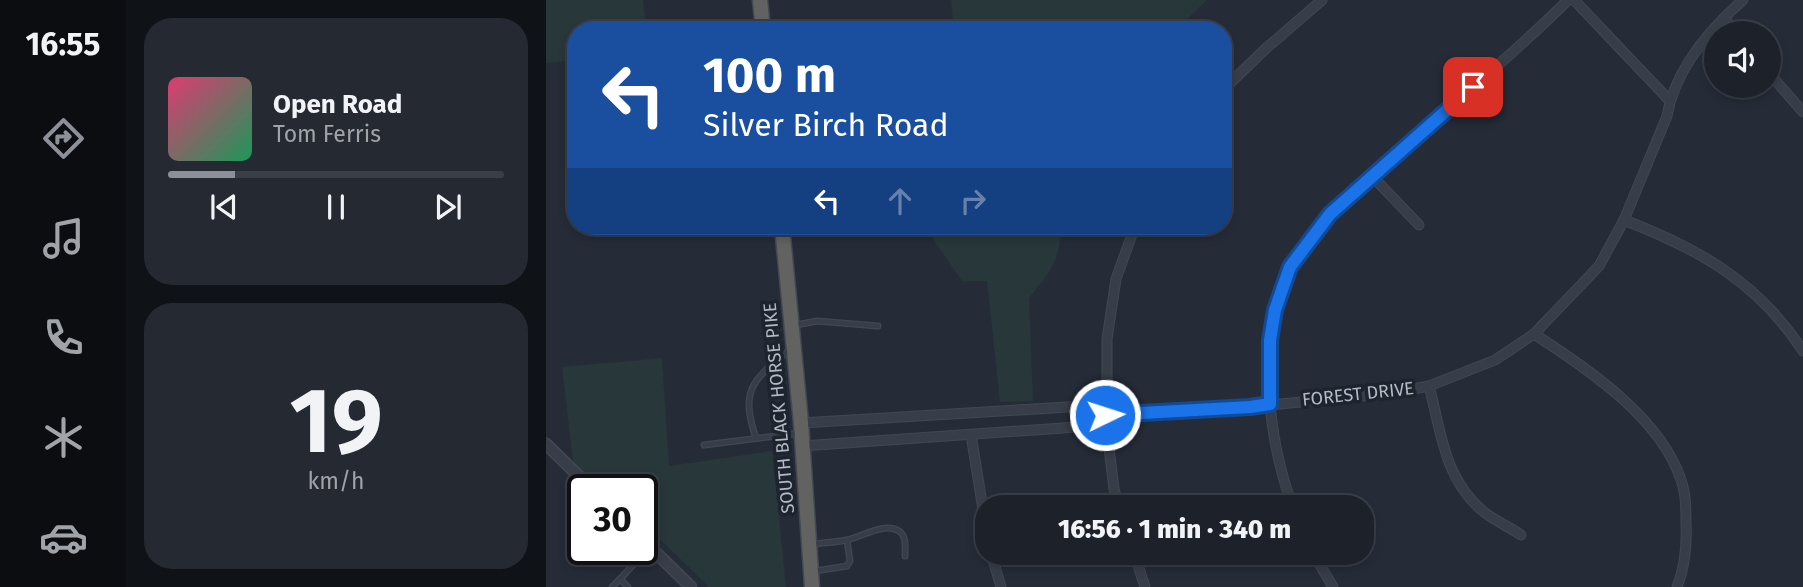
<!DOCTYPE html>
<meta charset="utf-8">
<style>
:root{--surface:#1c212a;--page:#252932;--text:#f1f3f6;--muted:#a0a3a8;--line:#3a3e47;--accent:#8c9099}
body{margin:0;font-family:"Fira Sans",sans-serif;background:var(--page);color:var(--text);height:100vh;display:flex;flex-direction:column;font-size:26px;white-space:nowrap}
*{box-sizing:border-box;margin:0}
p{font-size:23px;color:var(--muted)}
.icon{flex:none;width:38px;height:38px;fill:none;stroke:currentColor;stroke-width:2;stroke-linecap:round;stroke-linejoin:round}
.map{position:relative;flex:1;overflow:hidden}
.details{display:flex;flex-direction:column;gap:18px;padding:18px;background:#0f1217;width:420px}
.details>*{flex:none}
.top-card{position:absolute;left:21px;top:21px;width:665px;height:214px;border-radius:28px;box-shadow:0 4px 10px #0003,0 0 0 2px var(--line);background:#1a4fa0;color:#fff;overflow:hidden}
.buttons{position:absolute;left:1158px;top:21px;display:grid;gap:14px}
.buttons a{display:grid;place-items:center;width:77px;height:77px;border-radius:50%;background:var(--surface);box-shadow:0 4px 10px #0003,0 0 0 2px var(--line);font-size:35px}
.speed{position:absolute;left:21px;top:474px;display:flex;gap:14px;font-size:35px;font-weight:700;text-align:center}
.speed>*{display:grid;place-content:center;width:91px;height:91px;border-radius:50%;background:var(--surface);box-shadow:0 4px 10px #0003,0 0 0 2px var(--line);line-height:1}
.speed .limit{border:4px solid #111;border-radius:10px;background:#fff;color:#111}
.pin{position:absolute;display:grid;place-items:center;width:60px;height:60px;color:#fff;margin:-30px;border-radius:14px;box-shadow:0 4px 10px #0006}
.me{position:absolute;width:77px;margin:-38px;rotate:86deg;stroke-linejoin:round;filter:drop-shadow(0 0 5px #0008)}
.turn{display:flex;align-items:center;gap:24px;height:147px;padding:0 21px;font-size:32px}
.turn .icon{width:91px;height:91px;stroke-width:2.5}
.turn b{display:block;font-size:49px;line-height:60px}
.lanes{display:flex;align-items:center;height:66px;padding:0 21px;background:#0003;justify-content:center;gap:35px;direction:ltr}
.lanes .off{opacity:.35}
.details .tile{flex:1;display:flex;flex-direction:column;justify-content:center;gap:10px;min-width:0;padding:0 24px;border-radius:28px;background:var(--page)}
.details .dial{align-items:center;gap:0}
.dial b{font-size:91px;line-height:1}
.song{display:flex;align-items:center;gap:21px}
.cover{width:84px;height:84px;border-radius:10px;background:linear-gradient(135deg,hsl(340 70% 55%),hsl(150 70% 35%))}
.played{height:7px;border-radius:4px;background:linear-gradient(90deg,var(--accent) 20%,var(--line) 20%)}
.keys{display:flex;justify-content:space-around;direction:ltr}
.trip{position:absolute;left:429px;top:495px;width:399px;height:70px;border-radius:28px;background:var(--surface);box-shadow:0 4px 10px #0003,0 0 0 2px var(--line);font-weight:800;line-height:70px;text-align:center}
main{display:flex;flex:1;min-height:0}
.dock{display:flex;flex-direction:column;width:126px;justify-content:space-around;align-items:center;background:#0b0d11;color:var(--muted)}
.dock .icon{width:49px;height:49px}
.dock .on{color:var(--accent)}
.dock b{font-size:32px;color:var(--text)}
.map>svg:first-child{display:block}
</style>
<main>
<nav class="dock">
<b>16:55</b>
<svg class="icon on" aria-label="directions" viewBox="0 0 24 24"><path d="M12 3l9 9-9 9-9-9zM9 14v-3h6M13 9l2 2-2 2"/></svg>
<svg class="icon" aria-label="music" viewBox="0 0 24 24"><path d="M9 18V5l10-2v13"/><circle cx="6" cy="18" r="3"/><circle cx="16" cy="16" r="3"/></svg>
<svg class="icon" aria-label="phone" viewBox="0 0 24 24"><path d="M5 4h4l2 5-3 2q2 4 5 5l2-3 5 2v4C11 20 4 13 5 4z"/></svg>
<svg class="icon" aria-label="climate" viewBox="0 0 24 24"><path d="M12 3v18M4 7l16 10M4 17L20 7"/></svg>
<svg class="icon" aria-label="car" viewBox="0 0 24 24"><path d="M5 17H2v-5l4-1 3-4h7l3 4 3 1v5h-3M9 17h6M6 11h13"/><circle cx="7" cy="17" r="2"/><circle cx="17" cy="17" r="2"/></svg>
</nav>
<section class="details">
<div class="tile">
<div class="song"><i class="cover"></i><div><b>Open Road</b><p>Tom Ferris</p></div></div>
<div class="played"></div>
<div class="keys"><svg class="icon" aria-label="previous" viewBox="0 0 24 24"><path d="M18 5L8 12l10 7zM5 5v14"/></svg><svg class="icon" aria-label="pause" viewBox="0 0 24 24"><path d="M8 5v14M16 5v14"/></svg><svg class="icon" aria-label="next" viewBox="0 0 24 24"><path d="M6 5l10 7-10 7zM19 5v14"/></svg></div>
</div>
<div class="tile dial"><b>19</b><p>km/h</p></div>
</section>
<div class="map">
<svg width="1257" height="587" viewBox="0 0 1257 587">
<rect width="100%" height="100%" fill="#252c38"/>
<g fill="#27373a">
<path d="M0 0H97L100 30H30V60L0 63Z"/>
<path d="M405 0H661L630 30H408Z"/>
<path d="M387 226H516C513 261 505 272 483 298L487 401 454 402 441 281H416L387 239Z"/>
<path d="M116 358 123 466 226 451 240 587H163L96 522V490H65L58 483 45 486 28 470 16 367Z"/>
</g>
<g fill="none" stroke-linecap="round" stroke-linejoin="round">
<g stroke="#414852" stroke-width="7">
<g id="service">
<path d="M250 325 271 321 332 326"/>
<path d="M210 438C193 388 208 379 245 349"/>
<path d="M158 445 255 433"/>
<path d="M267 544C278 543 290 542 301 540 315 537 337 523 351 530 361 534 359 547 359 556"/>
<path d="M269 571 301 566 304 561 301 540"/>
<path d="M66 587 74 579"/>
<path d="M82 587 74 579 104 547"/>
</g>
</g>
<g stroke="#414852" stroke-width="11">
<g id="minor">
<path d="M1028 0 1124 101"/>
<path d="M1179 19 1190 33"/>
<path d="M1223 73 1257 112"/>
<path d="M677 90 716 52 776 0"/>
<path d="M826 176 873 225"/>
<path d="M1078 220C1153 249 1212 282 1257 351"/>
<path d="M988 334C1041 368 1115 418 1135 480 1140 494 1140 509 1140 523 1141 545 1139 567 1131 587"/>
<path d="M883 386C895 431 898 480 938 512 950 521 963 527 975 535"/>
<path d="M255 423 539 406 559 415"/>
<path d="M425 435 441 534"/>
<path d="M256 446 517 428 541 426 559 415 704 407 846 393 883 386 949 360 988 334 1053 266 1078 220 1121 116C1129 70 1163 30 1197 0"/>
<path d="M573 508 568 489 559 415 561 396V339L570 279 589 226"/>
<path d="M747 508C721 436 710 339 744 269 763 228 800 200 832 171 895 113 962 60 1022 0"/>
<path d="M445 553 455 587"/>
<path d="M588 553 599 587"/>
<path d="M767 553 787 587"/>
</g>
</g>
<g stroke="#414852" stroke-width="13">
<g id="tertiary">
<path d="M0 444 47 490"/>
<path d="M96 539 145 587"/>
</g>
</g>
<g stroke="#434954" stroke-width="17">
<g id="trunk">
<path d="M214 0 217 30"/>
<path d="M236 226 255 423 266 587"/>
</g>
</g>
<use href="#service" stroke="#383e49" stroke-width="4.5"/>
<use href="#minor" stroke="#383e49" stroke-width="9"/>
<use href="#tertiary" stroke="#383e49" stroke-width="10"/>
<use href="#trunk" stroke="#626260" stroke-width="14"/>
</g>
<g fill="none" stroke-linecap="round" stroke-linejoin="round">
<g stroke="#114b97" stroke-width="18">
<path id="route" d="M559 415 704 407 724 404V340L729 310 744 267 784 214 927 87"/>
</g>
<use href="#route" stroke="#1a73e8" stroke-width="12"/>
</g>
<g text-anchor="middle" stroke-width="7" stroke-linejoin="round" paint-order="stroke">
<g font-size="18" fill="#b3b9c5" stroke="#1d242e">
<text transform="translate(812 394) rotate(-6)" y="6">FOREST DRIVE</text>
<text transform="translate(233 408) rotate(-95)" y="6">SOUTH BLACK HORSE PIKE</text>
</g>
</g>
</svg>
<div class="buttons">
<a><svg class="icon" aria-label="sound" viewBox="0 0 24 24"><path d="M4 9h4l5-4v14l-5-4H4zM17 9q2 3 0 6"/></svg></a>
</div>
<div class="speed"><div class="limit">30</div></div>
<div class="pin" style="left:927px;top:87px;background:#d93025"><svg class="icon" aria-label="arrive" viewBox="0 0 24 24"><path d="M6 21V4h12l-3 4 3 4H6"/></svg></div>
<svg class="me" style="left:559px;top:415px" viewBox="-20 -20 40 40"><circle r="17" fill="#1a73e8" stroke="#fff" stroke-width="3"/><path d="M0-11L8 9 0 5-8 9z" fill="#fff"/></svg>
<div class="trip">16:56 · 1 min · 340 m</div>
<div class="top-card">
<div class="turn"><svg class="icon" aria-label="left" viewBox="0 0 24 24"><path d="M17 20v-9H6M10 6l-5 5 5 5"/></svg><div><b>100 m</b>Silver Birch Road</div></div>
<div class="lanes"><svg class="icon" aria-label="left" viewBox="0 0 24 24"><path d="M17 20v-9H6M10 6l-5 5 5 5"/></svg><svg class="icon off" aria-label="ahead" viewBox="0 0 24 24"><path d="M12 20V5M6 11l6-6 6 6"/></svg><svg class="icon off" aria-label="right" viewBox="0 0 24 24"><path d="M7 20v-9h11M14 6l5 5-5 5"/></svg></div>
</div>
</div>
</main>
